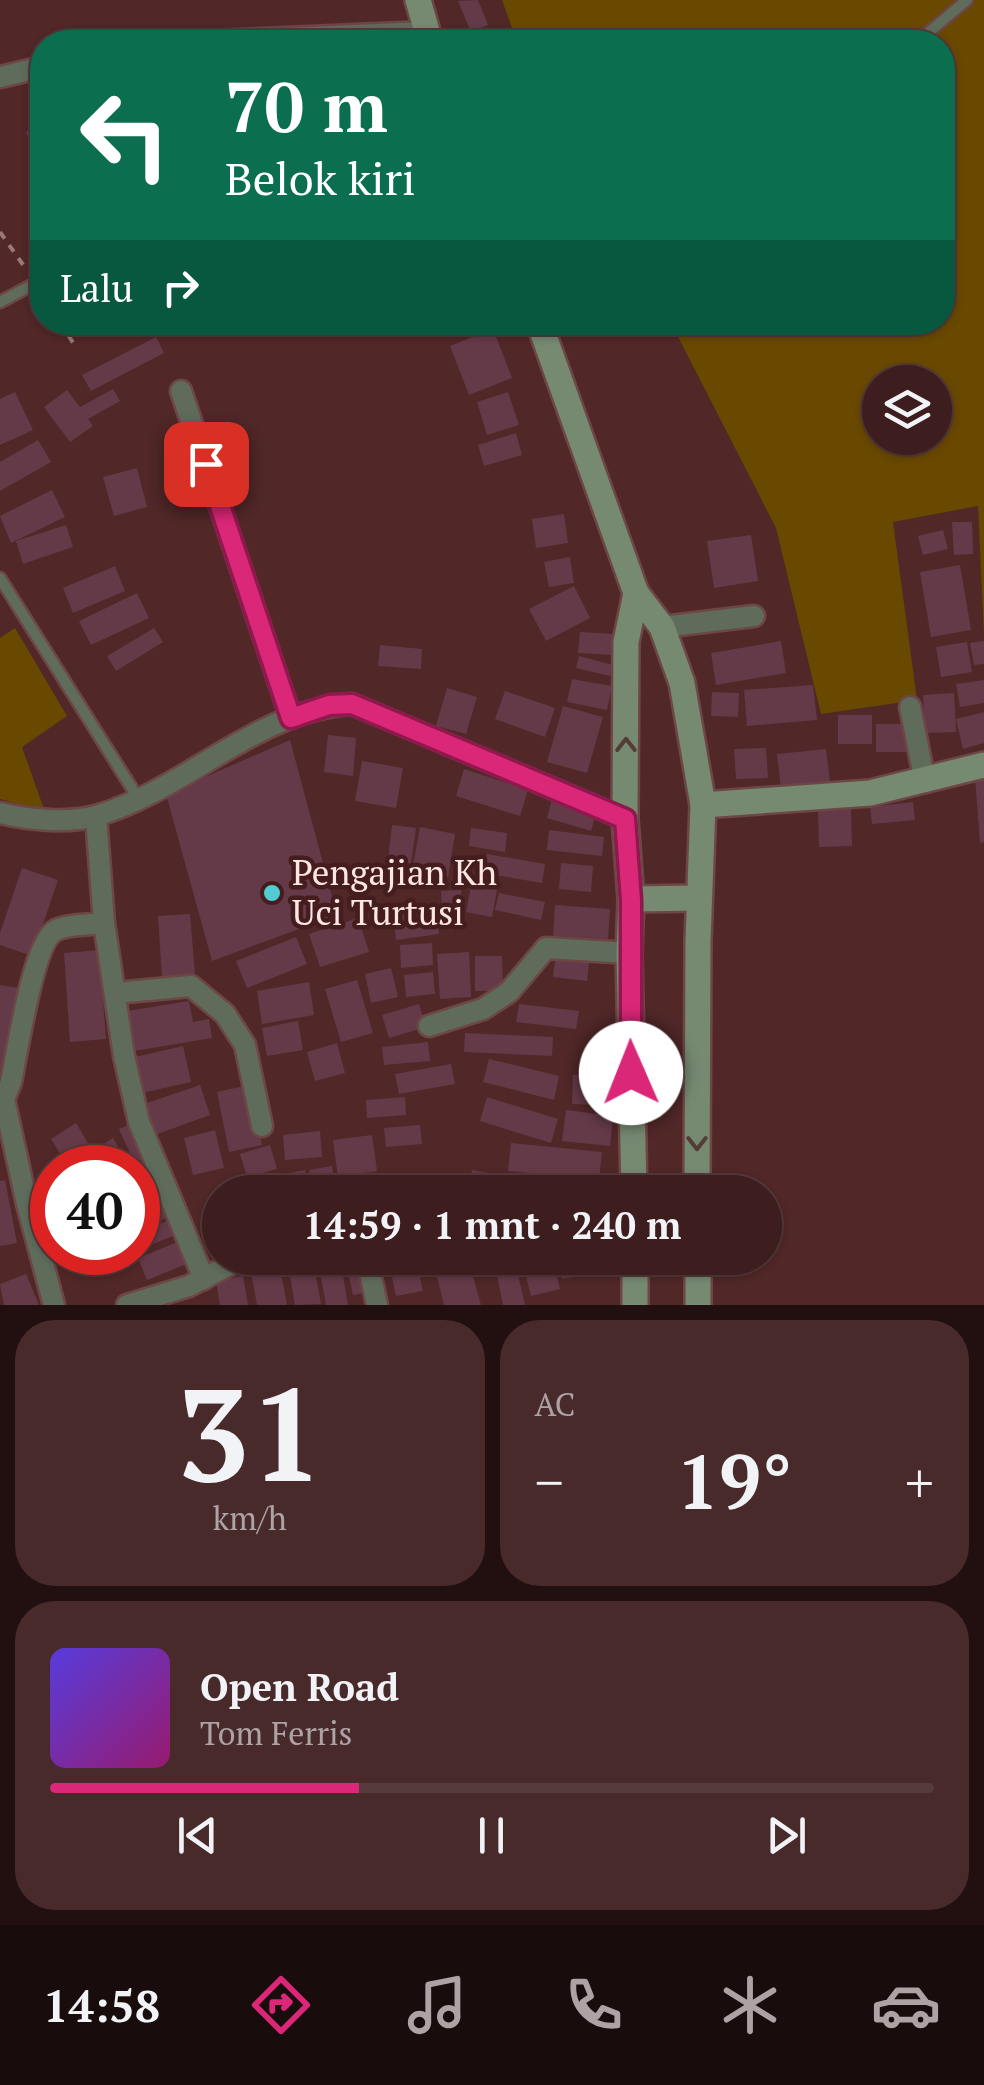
<!DOCTYPE html>
<html lang="id">
<meta charset="utf-8">
<style>
:root{--surface:#3d1d1e;--page:#482a2b;--text:#f1f3f6;--muted:#ada2a4;--line:#563b3c;--accent:#db2777}
body{margin:0;font-family:"PT Serif",serif;background:var(--page);color:var(--text);height:100vh;display:flex;flex-direction:column;font-size:38px;white-space:nowrap}
*{box-sizing:border-box;margin:0}
p{font-size:32px;color:var(--muted)}
.icon{flex:none;width:55px;height:55px;fill:none;stroke:currentColor;stroke-width:2;stroke-linecap:round;stroke-linejoin:round}
.map{position:relative;height:1305px;overflow:hidden}
.sheet{display:flex;flex-direction:column;gap:15px;padding:15px;background:#221010;flex:1}
.sheet>*{flex:none}
.guide{position:absolute;left:30px;top:30px;width:925px;height:305px;border-radius:40px;box-shadow:0 2px 8px #0004,0 0 0 2px var(--line);background:#0b6e4f;color:#fff;overflow:hidden}
.buttons{position:absolute;left:862px;top:365px;display:grid;gap:20px}
.buttons a{display:grid;place-items:center;width:90px;height:90px;border-radius:50%;background:var(--surface);box-shadow:0 2px 8px #0004,0 0 0 2px var(--line);font-size:50px}
.speed{position:absolute;left:30px;top:1145px;display:flex;gap:20px;font-size:50px;font-weight:700;text-align:center}
.speed>*{display:grid;place-content:center;width:130px;height:130px;border-radius:50%;background:var(--surface);box-shadow:0 2px 8px #0004,0 0 0 2px var(--line);line-height:1}
.speed .limit{border:15px solid #d22;background:#fff;color:#111}
.pin{position:absolute;display:grid;place-items:center;width:85px;height:85px;color:#fff;margin:-42px;border-radius:20px;box-shadow:0 5px 15px #0006}
.me{position:absolute;width:110px;margin:-55px;rotate:359deg;stroke-linejoin:round;filter:drop-shadow(0 0 8px #0008)}
.turn{display:flex;align-items:center;gap:35px;height:210px;padding:0 30px;font-size:45px}
.turn .icon{width:130px;height:130px;stroke-width:2.5}
.turn b{display:block;font-size:70px;line-height:85px}
.then{display:flex;align-items:center;height:95px;padding:0 30px;background:#0003;gap:20px;font-size:38px}
.big{font-size:75px;font-weight:700;line-height:1.1}
.sheet .tile{flex:1;display:flex;flex-direction:column;justify-content:center;gap:15px;min-width:0;padding:0 35px;border-radius:40px;background:var(--page)}
.sheet .dial{align-items:center;gap:0}
.dial b{font-size:130px;line-height:1}
.song{display:flex;align-items:center;gap:30px}
.cover{width:120px;height:120px;border-radius:15px;background:linear-gradient(135deg,hsl(250 70% 55%),hsl(320 70% 35%))}
.played{height:10px;border-radius:5px;background:linear-gradient(90deg,var(--accent) 35%,var(--line) 35%)}
.keys{display:flex;justify-content:space-around;direction:ltr}
.heat{display:flex;justify-content:space-between;align-items:center;font-size:55px;direction:ltr}
.sheet .tiles{flex:1;display:grid;gap:15px;grid-template-columns:1fr 1fr}
.tile:last-child{grid-column:span 2}
.trip{position:absolute;left:202px;top:1175px;width:580px;height:100px;border-radius:50px;background:var(--surface);box-shadow:0 2px 8px #0004,0 0 0 2px var(--line);font-weight:700;line-height:100px;text-align:center}
.tabs{display:flex;height:160px;justify-content:space-around;align-items:center;background:#180c0c;color:var(--muted)}
.tabs .icon{width:70px;height:70px}
.tabs .active{color:var(--accent)}
.tabs b{font-size:45px;color:var(--text)}
.map>svg:first-child{display:block}
</style>
<div class="map">
<svg width="984" height="1305" viewBox="0 0 984 1305">
<rect width="100%" height="100%" fill="#512728"/>
<g fill="#694800" fill-rule="evenodd">
<path d="M502 0H984V635L978 506 893 522 917 700 821 714 776 528 671 323 942 322V42H517ZM880 382H935V438H880Z"/>
<path d="M15 628 67 716 22 747 45 812 0 799V638Z"/>
</g>
<g fill="#653a48">
<path d="M478 0 488 25 471 32 458 1Z"/>
<path d="M491 31 495 42H471L470 38Z"/>
<path d="M42 126V178L26 132Z"/>
<path d="M111 322H147L117 336Z"/>
<path d="M493 329 512 378 469 395 450 346Z"/>
<path d="M156 337 164 353 91 391 82 375Z"/>
<path d="M113 389 120 401 88 419 93 426 70 442 44 407 67 390 80 407Z"/>
<path d="M15 392 33 430 0 445V399Z"/>
<path d="M508 392 519 425 487 435 477 402Z"/>
<path d="M516 433 522 455 484 466 478 445Z"/>
<path d="M38 440 51 462 0 491V462Z"/>
<path d="M137 468 147 507 114 516 103 477Z"/>
<path d="M52 490 65 517 11 543 0 516Z"/>
<path d="M564 514 568 543 536 548 532 519Z"/>
<path d="M952 522H972L973 554 954 555Z"/>
<path d="M66 525 73 547 23 564 16 541Z"/>
<path d="M943 530 948 549 923 555 918 536Z"/>
<path d="M751 535 758 581 714 588 707 541Z"/>
<path d="M570 557 574 583 549 587 544 562Z"/>
<path d="M960 565 971 630 931 637 920 572Z"/>
<path d="M115 566 125 591 73 613 63 588Z"/>
<path d="M574 586 590 618 546 641 529 609Z"/>
<path d="M137 593 149 618 91 645 79 621Z"/>
<path d="M154 628 163 642 116 671 107 656Z"/>
<path d="M580 632 615 634 614 655 578 653Z"/>
<path d="M781 641 786 673 716 685 711 653Z"/>
<path d="M984 641V664L974 665 970 643Z"/>
<path d="M967 642 972 672 941 677 936 647Z"/>
<path d="M380 645 422 649 421 669 378 666Z"/>
<path d="M579 656 613 665 610 676 576 668Z"/>
<path d="M572 679 612 686 607 710 567 702Z"/>
<path d="M984 680V703L960 707 956 684Z"/>
<path d="M813 685 817 720 747 726 744 690Z"/>
<path d="M447 688 477 697 466 734 436 726Z"/>
<path d="M505 691 555 708 545 737 495 719Z"/>
<path d="M712 692 739 693 738 717 711 716Z"/>
<path d="M954 693 956 732 925 733 923 695Z"/>
<path d="M563 706 603 717 587 773 547 762Z"/>
<path d="M984 712V743L963 749 956 719Z"/>
<rect x="838" y="715" width="34" height="29"/>
<rect x="876" y="724" width="32" height="28"/>
<path d="M328 735 356 738 353 776 324 772Z"/>
<path d="M290 740 337 915 212 961 166 794Z"/>
<path d="M766 748 768 778 736 779 734 749Z"/>
<path d="M826 749 830 782 781 788 777 754Z"/>
<path d="M362 761 403 768 396 808 355 801Z"/>
<path d="M464 769 528 790 520 816 456 796Z"/>
<path d="M984 776V842L980 843 975 777Z"/>
<path d="M552 799 596 813 591 831 547 818Z"/>
<path d="M913 802 915 820 872 824 870 807Z"/>
<path d="M851 809 852 846 819 847 818 810Z"/>
<path d="M392 825 416 828 411 863 388 860Z"/>
<path d="M420 827 455 834 448 877 412 871Z"/>
<path d="M471 828 507 833 505 852 469 846Z"/>
<path d="M549 830 604 837 602 856 547 850Z"/>
<path d="M487 854 545 864 542 883 484 873Z"/>
<path d="M561 863 593 866 591 892 559 889Z"/>
<path d="M22 868 58 880 32 956 0 945V933Z"/>
<path d="M472 881 498 885 492 917 466 912Z"/>
<path d="M461 890 463 924 443 925 441 891Z"/>
<path d="M499 893 545 902 541 920 495 910Z"/>
<path d="M555 905 610 909 608 939 553 936Z"/>
<path d="M435 906 439 934 396 940 393 911Z"/>
<path d="M190 914 195 975 162 977 158 916Z"/>
<path d="M358 918 369 952 320 967 309 934Z"/>
<path d="M296 937 307 964 247 988 236 961Z"/>
<path d="M432 943 433 965 401 968 400 945Z"/>
<path d="M99 950 106 1039 70 1042 64 953Z"/>
<path d="M469 952 471 997 440 999 437 954Z"/>
<path d="M556 952 590 955 587 981 553 977Z"/>
<path d="M475 956H502L503 991H475Z"/>
<path d="M391 968 398 997 371 1003 365 974Z"/>
<path d="M433 972 435 994 406 997 404 975Z"/>
<path d="M357 980 373 1033 341 1042 325 989Z"/>
<path d="M309 982 314 1015 262 1024 257 991Z"/>
<path d="M0 985 25 989 9 1072 0 1070Z"/>
<path d="M189 1001 193 1022 209 1019 212 1038 134 1051 127 1011Z"/>
<path d="M419 1004 426 1027 389 1038 382 1015Z"/>
<path d="M519 1004 579 1011 576 1029 516 1022Z"/>
<path d="M298 1021 303 1050 267 1056 262 1028Z"/>
<path d="M465 1033 553 1037 552 1056 464 1052Z"/>
<path d="M428 1042 430 1061 384 1065 382 1047Z"/>
<path d="M337 1043 345 1073 315 1081 307 1052Z"/>
<path d="M183 1046 191 1082 142 1093 135 1057Z"/>
<path d="M489 1059 559 1076 554 1100 483 1082Z"/>
<path d="M451 1064 455 1084 399 1094 395 1074Z"/>
<path d="M573 1075H603L602 1105 572 1104Z"/>
<path d="M200 1085 210 1115 152 1136 141 1105Z"/>
<path d="M249 1085 262 1145 229 1152 217 1092Z"/>
<path d="M405 1097 406 1115 367 1118 366 1100Z"/>
<path d="M487 1097 558 1119 551 1143 480 1121Z"/>
<path d="M566 1110 613 1116 610 1146 562 1141Z"/>
<path d="M76 1123 89 1145 64 1160 51 1139Z"/>
<path d="M133 1123 149 1157 135 1164 119 1129Z"/>
<path d="M420 1125 422 1144 386 1147 384 1128Z"/>
<path d="M215 1130 224 1168 193 1175 184 1138Z"/>
<path d="M320 1131 322 1157 285 1160 283 1135Z"/>
<path d="M372 1135 377 1171 338 1177 333 1140Z"/>
<path d="M113 1138 131 1168H106L95 1149Z"/>
<path d="M511 1143 602 1152 599 1179 508 1171Z"/>
<path d="M270 1145 277 1169 247 1177 240 1154Z"/>
<path d="M150 1163 160 1179 146 1188 138 1170Z"/>
<path d="M332 1166 336 1192H313L309 1170Z"/>
<path d="M305 1170 309 1192H286L283 1174Z"/>
<path d="M472 1170 539 1183 537 1192H468Z"/>
<path d="M269 1177 272 1192H236L234 1185Z"/>
<path d="M421 1178V1192H393V1179Z"/>
<path d="M432 1178 466 1185 465 1192H429Z"/>
<path d="M5 1180 17 1243 0 1246V1181Z"/>
<path d="M552 1180 602 1191V1192H549Z"/>
<path d="M380 1182 381 1192H358V1183Z"/>
<path d="M166 1199 172 1216 138 1228V1209Z"/>
<path d="M220 1214V1255L211 1257 201 1219Z"/>
<path d="M167 1221 173 1236 138 1250V1233Z"/>
<path d="M185 1239 194 1261 147 1280 138 1258Z"/>
<path d="M87 1252H130L132 1256 98 1274Z"/>
<path d="M340 1258 348 1305H326L318 1260Z"/>
<path d="M345 1258H361L369 1292 353 1295Z"/>
<path d="M416 1258 423 1291 396 1296 389 1263Z"/>
<path d="M558 1258H606L608 1270 562 1279Z"/>
<path d="M313 1260 321 1304 295 1305 288 1265Z"/>
<path d="M554 1265 560 1289 531 1296 525 1272Z"/>
<path d="M280 1267 287 1305H257L251 1272Z"/>
<path d="M471 1269 481 1305H444L437 1277Z"/>
<path d="M517 1271 525 1305H503L497 1275Z"/>
<path d="M26 1274 39 1305H4L0 1284Z"/>
<path d="M243 1276 248 1305H220L216 1281Z"/>
</g>
<g fill="none" stroke-linecap="round" stroke-linejoin="round">
<g stroke="#6d4646" stroke-width="15">
<g id="lane">
<path d="M917 42 967 0"/>
<path d="M0 302 36 283"/>
<path d="M0 578 138 798"/>
</g>
</g>
<g stroke="#6d4646" stroke-width="25">
<g id="street">
<path d="M193 42 426 32"/>
<path d="M0 77 42 67"/>
<path d="M181 391 291 718"/>
<path d="M662 627 754 616"/>
<path d="M910 707 925 782"/>
<path d="M0 813C29 820 70 824 99 815 188 788 257 710 352 704L625 819"/>
<path d="M96 816 104 923 124 1056 139 1122 204 1279"/>
<path d="M115 993 191 986 225 1014 245 1045 262 1126"/>
<path d="M429 1026 483 1009 509 992 546 948 629 953"/>
<path d="M4 1099 27 1204 54 1305"/>
<path d="M0 1100 4 1099 11 1082C17 1054 33 941 56 930 69 924 91 925 104 923"/>
<path d="M367 1258 377 1305"/>
<path d="M496 1258H507"/>
<path d="M127 1305 189 1286 237 1261 253 1258"/>
</g>
</g>
<g stroke="#6d4646" stroke-width="30">
<g id="secondary">
<path d="M418 0 430 42"/>
<path d="M539 322 636 593 662 627 682 683 703 805 698 941 697 1192"/>
<path d="M703 805 870 793 984 765"/>
<path d="M631 899 699 898"/>
<path d="M634 1192 629 953 631 899 625 819 626 642 636 593"/>
<path d="M698 1258V1305"/>
<path d="M635 1305V1258"/>
</g>
</g>
<g stroke="#9b7979" stroke-width="4" stroke-dasharray="8 8" stroke-linecap="butt">
<path d="M0 232 26 269"/>
<path d="M60 322 77 349"/>
</g>
<use href="#lane" stroke="#5f6c5c" stroke-width="10"/>
<use href="#street" stroke="#5f6c5c" stroke-width="20"/>
<use href="#secondary" stroke="#768971" stroke-width="25"/>
</g>
<defs><path id="oneway-chevron" d="M-2-3.5L2.5 0L-2 3.5" fill="none" stroke-width="1.6" stroke-linecap="round" stroke-linejoin="round" transform="scale(2.5)"/></defs>
<g stroke="#543d38">
<use href="#oneway-chevron" transform="translate(626 745) rotate(-90)"/>
<use href="#oneway-chevron" transform="translate(697 1143) rotate(90)"/>
</g>
<g fill="none" stroke-linecap="round" stroke-linejoin="round">
<g stroke="#8e194d" stroke-width="25">
<path id="route" d="M206 464 291 718 329 705 352 704 625 819 631 900V1073"/>
</g>
<use href="#route" stroke="#db2777" stroke-width="18"/>
</g>
<circle fill="#51ccd2" stroke="#461d1f" stroke-width="4" cx="272" cy="893" r="10"/>
<g text-anchor="middle" stroke-width="9" stroke-linejoin="round" paint-order="stroke">
<g font-size="35" fill="#fde6e6" stroke="#461d1f" text-anchor="start">
<text x="292" y="885">Pengajian Kh<tspan x="292" dy="40">Uci Turtusi</tspan></text>
</g>
</g>
</svg>
<div class="buttons">
<a><svg class="icon" aria-label="layers" viewBox="0 0 24 24"><path d="M12 4l9 5-9 5-9-5zM3 14l9 5 9-5"/></svg></a>
</div>
<div class="speed"><div class="limit">40</div></div>
<div class="pin" style="left:206px;top:464px;background:#d93025"><svg class="icon" aria-label="arrive" viewBox="0 0 24 24"><path d="M6 21V4h12l-3 4 3 4H6"/></svg></div>
<svg class="me" style="left:631px;top:1073px" viewBox="-20 -20 40 40"><circle r="19" fill="#fff"/><path d="M0-13L10 11 0 6-10 11z" fill="#db2777"/></svg>
<div class="trip">14:59 · 1 mnt · 240 m</div>
<div class="guide">
<div class="turn"><svg class="icon" aria-label="left" viewBox="0 0 24 24"><path d="M17 20v-9H6M10 6l-5 5 5 5"/></svg><div><b>70 m</b>Belok kiri</div></div>
<div class="then">Lalu<svg class="icon" aria-label="right" viewBox="0 0 24 24"><path d="M7 20v-9h11M14 6l5 5-5 5"/></svg></div>
</div>
</div>
<section class="sheet">
<div class="tiles">
<div class="tile dial"><b>31</b><p>km/h</p></div>
<div class="tile"><p>AC</p>
<div class="heat"><a>−</a><b class="big">19°</b><a>+</a></div>
</div>
<div class="tile">
<div class="song"><i class="cover"></i><div><b>Open Road</b><p>Tom Ferris</p></div></div>
<div class="played"></div>
<div class="keys"><svg class="icon" aria-label="previous" viewBox="0 0 24 24"><path d="M18 5L8 12l10 7zM5 5v14"/></svg><svg class="icon" aria-label="pause" viewBox="0 0 24 24"><path d="M8 5v14M16 5v14"/></svg><svg class="icon" aria-label="next" viewBox="0 0 24 24"><path d="M6 5l10 7-10 7zM19 5v14"/></svg></div>
</div>
</div>
</section>
<nav class="tabs">
<b>14:58</b>
<svg class="icon active" aria-label="directions" viewBox="0 0 24 24"><path d="M12 3l9 9-9 9-9-9zM9 14v-3h6M13 9l2 2-2 2"/></svg>
<svg class="icon" aria-label="music" viewBox="0 0 24 24"><path d="M9 18V5l10-2v13"/><circle cx="6" cy="18" r="3"/><circle cx="16" cy="16" r="3"/></svg>
<svg class="icon" aria-label="phone" viewBox="0 0 24 24"><path d="M5 4h4l2 5-3 2q2 4 5 5l2-3 5 2v4C11 20 4 13 5 4z"/></svg>
<svg class="icon" aria-label="climate" viewBox="0 0 24 24"><path d="M12 3v18M4 7l16 10M4 17L20 7"/></svg>
<svg class="icon" aria-label="car" viewBox="0 0 24 24"><path d="M5 17H2v-5l4-1 3-4h7l3 4 3 1v5h-3M9 17h6M6 11h13"/><circle cx="7" cy="17" r="2"/><circle cx="17" cy="17" r="2"/></svg>
</nav>
